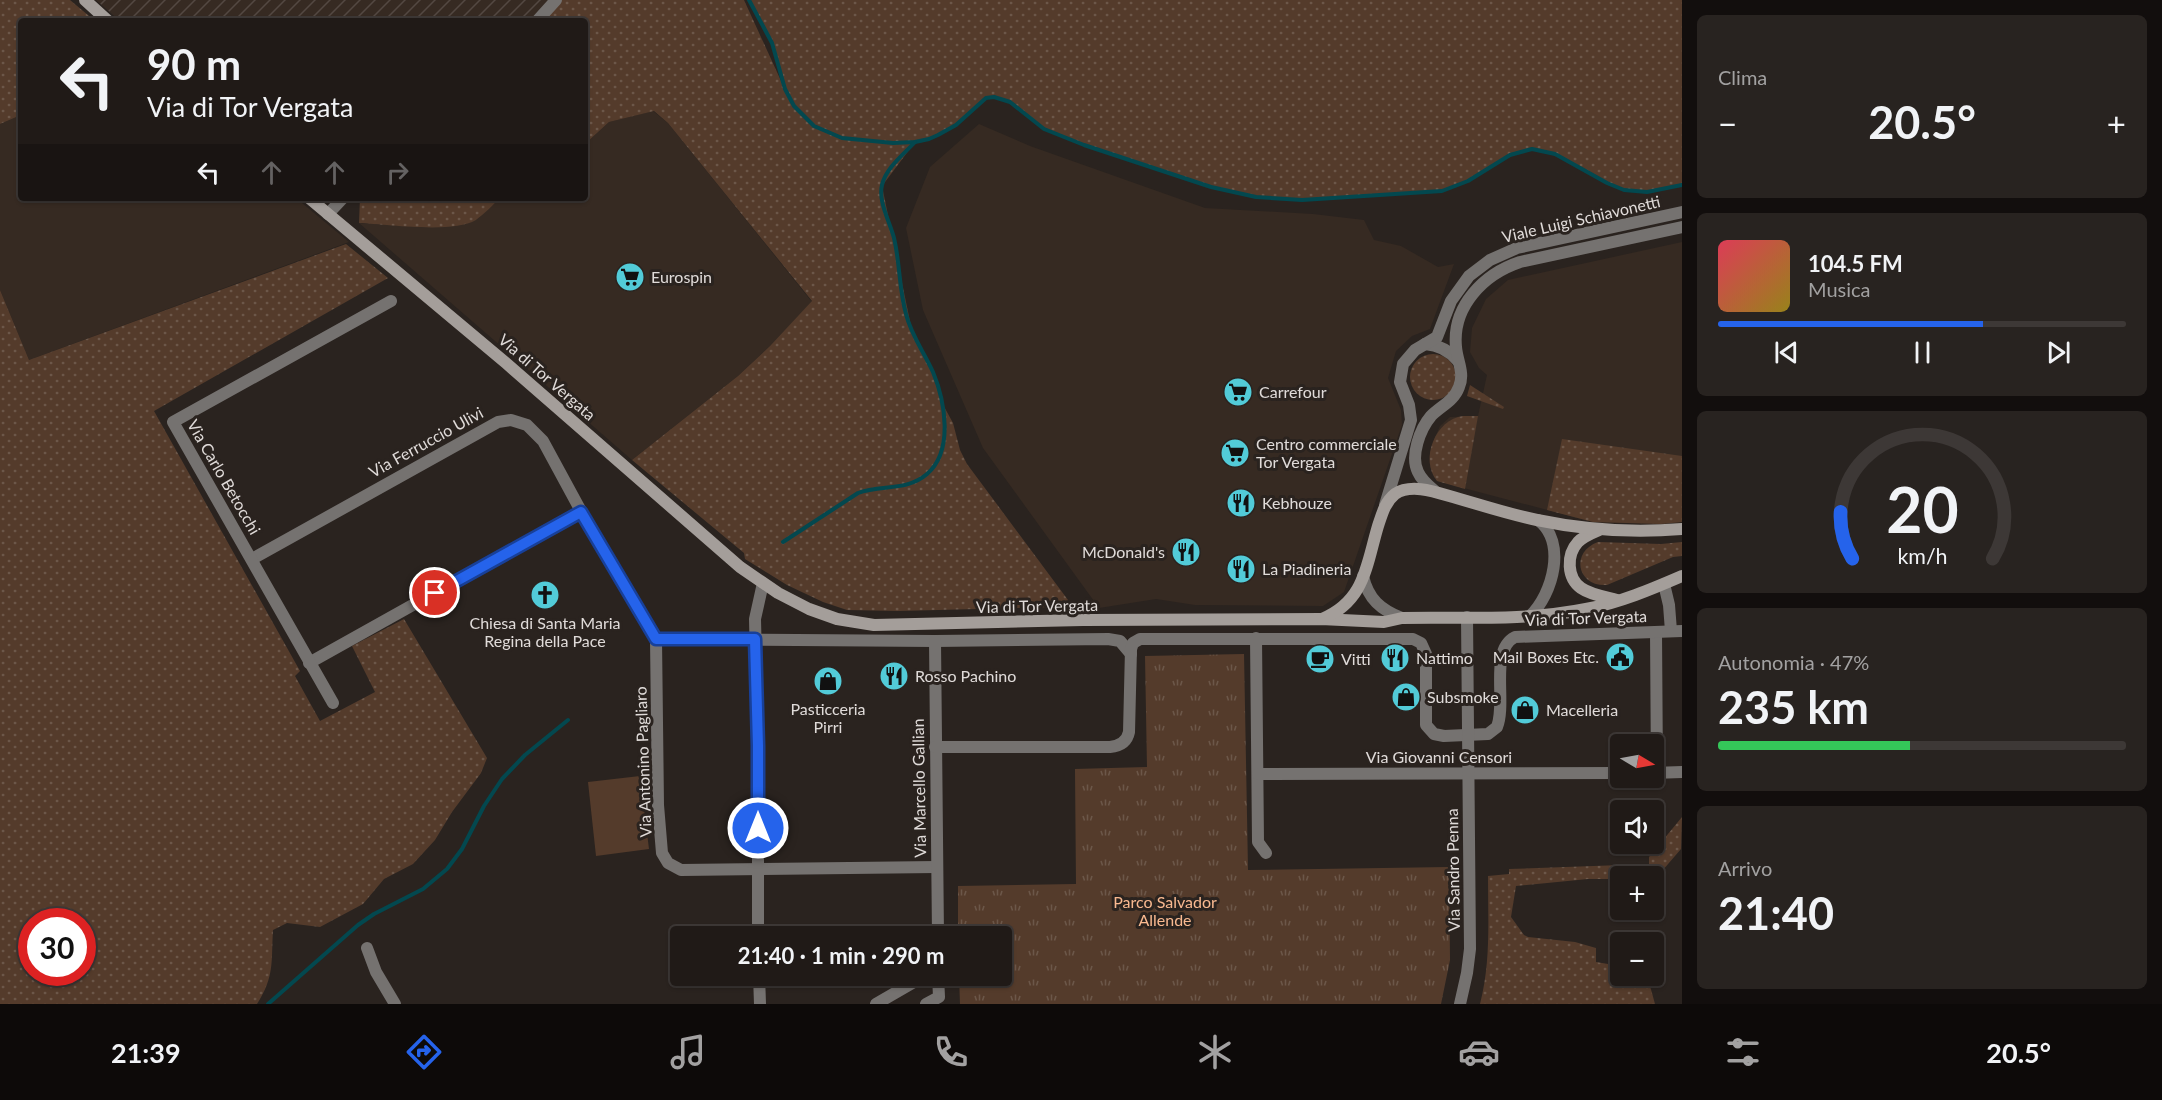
<!DOCTYPE html>
<html lang="it">
<meta charset="utf-8">
<style>
:root{--surface:#201a17;--page:#282320;--text:#f1f3f6;--muted:#a2a1a1;--line:#3d3836;--accent:#2563eb}
body{margin:0;font-family:Lato,sans-serif;background:var(--page);color:var(--text);height:100vh;display:flex;flex-direction:column;font-size:22px;white-space:nowrap}
*{box-sizing:border-box;margin:0}
p{font-size:20px;color:var(--muted)}
.icon{flex:none;width:33px;height:33px;fill:none;stroke:currentColor;stroke-width:2;stroke-linecap:round;stroke-linejoin:round}
.map{position:relative;flex:1;overflow:hidden}
.side{display:flex;flex-direction:column;gap:15px;padding:15px;background:#120e0d;width:480px}
.side>*{flex:none}
.banner{position:absolute;left:18px;top:18px;width:570px;height:183px;border-radius:6px;box-shadow:0 2px 4px #0004,0 0 0 2px var(--line);background:#201a17;color:var(--text);overflow:hidden}
.needle{width:39px;rotate:100deg}
.fabs{position:absolute;left:1610px;top:734px;display:grid;gap:12px}
.fabs a{display:grid;place-items:center;width:54px;height:54px;border-radius:6px;background:var(--surface);box-shadow:0 2px 4px #0004,0 0 0 2px var(--line);font-size:30px}
.speed{position:absolute;left:18px;top:908px;display:flex;gap:12px;font-size:30px;font-weight:700;text-align:center}
.speed>*{display:grid;place-content:center;width:78px;height:78px;border-radius:50%;background:var(--surface);box-shadow:0 2px 4px #0004,0 0 0 2px var(--line);line-height:1}
.speed .limit{border:9px solid #d22;background:#fff;color:#111}
.pin{position:absolute;display:grid;place-items:center;width:51px;height:51px;color:#fff;margin:-26px;border:3px solid #fff;border-radius:50%;box-shadow:0 2px 6px #0007}
.me{position:absolute;width:66px;margin:-33px;rotate:0deg;stroke-linejoin:round;filter:drop-shadow(0 0 4px #0008)}
.turn{display:flex;align-items:center;gap:21px;height:126px;padding:0 30px;font-size:27px}
.turn .icon{width:78px;height:78px;stroke-width:2.5}
.turn b{display:block;font-size:42px;line-height:51px}
.lanes{display:flex;align-items:center;height:57px;padding:0 30px;background:#0003;justify-content:center;gap:30px;direction:ltr}
.lanes .off{opacity:.35}
.big{font-size:45px;font-weight:700;line-height:1.1}
.side .card{flex:1;display:flex;flex-direction:column;justify-content:center;gap:9px;min-width:0;padding:0 21px;border-radius:9px;background:var(--page)}
.side .dial{align-items:center;gap:0}
.dial svg{height:156px;overflow:visible;fill:none;stroke:var(--line);stroke-width:7;stroke-linecap:round;text-anchor:middle}
.dial text{fill:var(--text);stroke:none}
.song{display:flex;align-items:center;gap:18px}
.cover{width:72px;height:72px;border-radius:9px;background:linear-gradient(135deg,hsl(350 70% 55%),hsl(50 70% 35%))}
.played{height:6px;border-radius:3px;background:linear-gradient(90deg,var(--accent) 65%,var(--line) 65%)}
.keys{display:flex;justify-content:space-around;direction:ltr}
.heat{display:flex;justify-content:space-between;align-items:center;font-size:33px;direction:ltr}
.charge{height:9px;border-radius:4px;background:linear-gradient(90deg,#34c759 47%,var(--line) 0)}
.trip{position:absolute;left:670px;top:926px;width:342px;height:60px;border-radius:6px;background:var(--surface);box-shadow:0 2px 4px #0004,0 0 0 2px var(--line);font-weight:700;line-height:60px;text-align:center}
.dock{display:flex;height:96px;justify-content:space-around;align-items:center;background:#0d0a09;color:var(--muted)}
.dock .icon{width:42px;height:42px}
.dock .current{color:var(--accent)}
.dock b{font-size:27px;color:var(--text)}
main{display:flex;flex:1;min-height:0}
.map>svg:first-child{display:block}
</style>
<main>
<div class="map">
<svg width="1682" height="1004" viewBox="0 0 1682 1004">
<defs>
<pattern id="industrial-furrows" width="10" height="10" patternUnits="userSpaceOnUse" patternTransform="scale(1.5)"><rect width="10" height="10" fill="#362a22"/><path d="M-1 1l2-2M0 10L10 0M9 11l2-2" fill="none" stroke="#534842"/></pattern>
<pattern id="grass-dots" width="8" height="8" patternUnits="userSpaceOnUse" patternTransform="scale(1.5)"><rect width="8" height="8" fill="#543b2b"/><path d="M2 2h.1M6 6h.1" fill="none" stroke="#6c5749" stroke-width="1.8" stroke-linecap="round"/></pattern>
<pattern id="park-tufts" width="24" height="20" patternUnits="userSpaceOnUse" patternTransform="scale(1.5)"><rect width="24" height="20" fill="#543b2b"/><path d="M3 7l-1-3M5 7V3M7 7l1-3M15 17l-1-3M17 17v-4M19 17l1-3" fill="none" stroke="#6c5749"/></pattern>
</defs>
<rect width="100%" height="100%" fill="#2a231f"/>
<g fill="#362a22">
<path d="M653 111 668 123 812 302 770 346 738 376 632 460 359 223 424 227 476 220 500 198H585V144L609 122Z"/>
<path d="M21 115V198H296L349 242 29 360 0 290V124Z"/>
<path d="M979 124 1030 146 1205 208 1313 214 1364 220 1374 240 1401 246 1438 267 1454 264 1430 329 1412 336 1396 351 1388 378 1401 410 1402 425 1344 592 1323 606 1195 605 1156 599 1099 608 983 448 923 310 906 228 930 167Z"/>
<path d="M1682 242V522L1661 524 1593 522 1437 481 1430 463 1433 442 1440 426 1450 417 1478 416 1487 375 1479 368 1470 352 1472 328 1486 299 1508 280Z"/>
</g>
<path fill="url(#industrial-furrows)" d="M96 0H556L537 21H120Z"/>
<g fill="url(#grass-dots)" fill-rule="evenodd">
<path d="M0 0H70L95 21H21V115L0 124Z"/>
<path d="M556 0H744L782 83 772 43 749 0H1682V185L1647 192 1624 190 1607 183 1555 154 1532 149 1510 155 1468 181 1442 191 1302 200 1256 197 1211 187 1084 145 1044 129 1010 102 994 97 986 98 944 133 915 142 882 186 912 331 932 371 941 401 953 423 960 450 967 464 1068 600 1067 605 1059 607 898 611 847 610 823 602 787 585 745 559 744 553 632 460 738 376 770 346 812 301 668 123 654 111 609 122 585 144V21H537Z"/>
<path d="M360 198H500C493 205 484 214 476 220 452 234 387 224 359 223Z"/>
<path d="M346 244 388 278 154 411 300 671 295 676 320 721 375 692 352 646 404 619 487 758 481 773 452 812 435 840 413 864 384 879 363 904 320 927 287 923 273 930C271 961 275 976 257 1004H0V290L29 360ZM32 921H82V972H32Z"/>
<circle cx="1433" cy="377" r="23"/>
<path d="M1470 385 1504 407 1503 409 1467 396Z"/>
<path d="M1463 416H1478L1465 489 1437 481C1419 459 1436 419 1463 416Z"/>
<path d="M1562 439 1682 456V522L1661 524 1593 522 1547 510Z"/>
<path d="M1598 542 1661 544 1682 542V556L1673 557 1607 585C1577 587 1570 552 1598 542Z"/>
<path d="M1682 817 1681 849 1656 878 1653 879V876H1620V879H1588L1516 886 1511 917 1524 935 1528 937 1575 942 1596 948V962L1620 966V975H1647L1655 1004H1480C1491 962 1488 919 1488 876L1509 874V869L1649 864V857Z"/>
</g>
<path fill="url(#park-tufts)" d="M1244 654 1248 870 1449 867 1450 960 1441 1004H960L959 975H1002V936H958V886L1076 884 1075 769 1147 767 1145 656Z"/>
<path fill="#543b2b" d="M640 776 649 849 596 856 588 782Z"/>
<g fill="none" stroke-linecap="round" stroke-linejoin="round">
<g stroke="#03484f" stroke-width="4">
<path d="M749 0 772 43 785 89 794 106 814 126 842 138 893 143 915 142 929 139 938 135 956 125 986 98 994 97 1010 102 1044 129 1084 145 1211 187 1256 197 1302 200 1442 191 1468 181 1510 155 1532 149 1555 154 1607 183 1624 190 1647 192 1682 185"/>
<path d="M783 542 858 493C881 484 906 492 927 474 954 451 945 401 933 372 924 352 911 335 906 314 899 289 900 263 894 238 890 222 878 202 882 185 886 168 903 155 915 142"/>
<path d="M268 1004 358 925 374 914 423 889 447 869 462 849 484 806 502 779 525 755 568 720"/>
</g>
<g stroke="#757270" stroke-width="12">
<path d="M537 21 556 0"/>
<path d="M328 214 343 198"/>
<path d="M1425 344C1439 345 1449 350 1458 361"/>
<path d="M252 559 498 422 511 420 527 425 543 441 581 511 656 639 658 805 662 853 668 863 681 870 937 867"/>
<path d="M1664 584 1669 605 1671 631"/>
<path d="M1656 632 1657 773"/>
<path d="M1256 638 1258 842 1266 853"/>
<path d="M656 639 935 641 1108 639 1120 641 1131 654"/>
<path d="M935 641 938 936"/>
<path d="M309 663 581 511"/>
<path d="M333 703 173 422 391 301"/>
<path d="M935 747H1110C1120 746 1127 742 1129 732L1131 649 1133 643 1140 639H1413L1421 643 1426 654V725L1434 734 1444 736 1488 734 1497 727C1507 702 1489 650 1515 637L1682 631"/>
<path d="M1653 773 1682 772"/>
<path d="M1258 774 1620 773"/>
<path d="M758 936V746L755 619 763 583"/>
<path d="M367 948 376 972 395 1004"/>
<path d="M759 975 760 1004"/>
<path d="M876 1004 926 975"/>
<path d="M926 1004 939 997 938 975"/>
</g>
<g stroke="#757270" stroke-width="12">
<path d="M1436 492C1429 486 1422 481 1418 472 1410 456 1420 429 1431 416 1441 406 1454 401 1459 387 1465 373 1457 361 1456 347 1452 306 1484 274 1520 262L1682 227"/>
<path d="M1385 505 1411 420 1409 405 1400 382 1403 364 1415 350 1437 337 1451 301 1469 276 1490 260 1517 248 1682 212"/>
<path d="M1363 576C1368 599 1381 610 1402 618"/>
<path d="M1530 616C1553 594 1567 542 1538 520"/>
<path d="M1460 1004 1467 973 1470 949 1467 617"/>
</g>
<g stroke="#a49e9a" stroke-width="12">
<path d="M85 0 108 21"/>
<path d="M309 198 506 363 740 567 778 593 809 609 837 619 874 625 1083 620 1321 619 1384 622 1402 618C1463 617 1527 621 1586 609 1619 603 1652 589 1682 576"/>
<path d="M1599 530C1592 533 1584 536 1578 542 1566 555 1567 578 1581 588 1591 595 1606 597 1617 600"/>
<path d="M1322 619C1365 601 1366 566 1378 526 1382 514 1385 502 1395 494 1411 483 1436 492 1453 497 1481 505 1508 514 1537 520 1585 530 1633 533 1682 529"/>
</g>
</g>
<g fill="none" stroke-linecap="round" stroke-linejoin="round">
<g stroke="#184099" stroke-width="15">
<path id="route" d="M435 593 581 512 656 639H755L758 746V828"/>
</g>
<use href="#route" stroke="#2563eb" stroke-width="10"/>
</g>
<defs>
<g id="supermarket-disc" transform="scale(1.5)"><circle r="9.5" fill="#52cbd8" stroke="#2a231f"/><path d="M-6-5.5h2.5l.6 2H6L4.5 2H-2.5L-4.4-4H-6ZM-1.5 3.2a1.3 1.3 0 1 0 .1 0ZM3 3.2a1.3 1.3 0 1 0 .1 0Z" fill="#111"/></g>
<g id="restaurant-disc" transform="scale(1.5)"><circle r="9.5" fill="#52cbd8" stroke="#2a231f"/><path d="M-5-6h1v4h1v-4h1v4h1v-4h1v5L-1.5 .5V6h-2V.5L-5-1ZM5-6V6H3V1.5H1.5Q1.5-4 5-6Z" fill="#111"/></g>
<g id="church-disc" transform="scale(1.5)"><circle r="9.5" fill="#52cbd8" stroke="#2a231f"/><path d="M-1.2-6h2.4v3.5h3.3v2.4h-3.3V6h-2.4V-.1h-3.3v-2.4h3.3Z" fill="#111"/></g>
<g id="civic-disc" transform="scale(1.5)"><circle r="9.5" fill="#52cbd8" stroke="#2a231f"/><path d="M-.6-6.5H3V-4.5H.6V-3L4-1V1h2V6H-6V1h2V-1L-.6-3ZM-1.2 2.5V6h2.4V2.5Z" fill="#111"/></g>
<g id="cafe-disc" transform="scale(1.5)"><circle r="9.5" fill="#52cbd8" stroke="#2a231f"/><path d="M-5.5-4.5H6V0H3Q3 3.5 0 3.5H-2.5Q-5.5 3.5-5.5 0ZM3-3.2v2h1.7v-2ZM-6 4.5H4V6H-6Z" fill="#111"/></g>
<g id="shop-disc" transform="scale(1.5)"><circle r="9.5" fill="#52cbd8" stroke="#2a231f"/><path d="M-5-2.5h2.3a2.7 3.5 0 0 1 5.4 0H5L5.5 6h-11ZM-1.5-2.5h3a1.5 2.3 0 0 0-3 0Z" fill="#111"/></g>
</defs>
<g fill-rule="evenodd">
<use href="#supermarket-disc" x="630" y="277"/>
<use href="#supermarket-disc" x="1238" y="392"/>
<use href="#supermarket-disc" x="1235" y="453"/>
<use href="#restaurant-disc" x="1241" y="503"/>
<use href="#restaurant-disc" x="1186" y="552"/>
<use href="#restaurant-disc" x="1241" y="569"/>
<use href="#church-disc" x="545" y="595"/>
<use href="#civic-disc" x="1620" y="657"/>
<use href="#restaurant-disc" x="1395" y="658"/>
<use href="#cafe-disc" x="1320" y="659"/>
<use href="#restaurant-disc" x="894" y="676"/>
<use href="#shop-disc" x="828" y="681"/>
<use href="#shop-disc" x="1406" y="697"/>
<use href="#shop-disc" x="1525" y="710"/>
</g>
<g text-anchor="middle" stroke-width="6" stroke-linejoin="round" paint-order="stroke">
<g font-size="16" fill="#e0dbd9" stroke="#2a231f">
<text transform="translate(1581 219) rotate(-13)" y="6">Viale Luigi Schiavonetti</text>
<text transform="translate(547 377) rotate(41)" y="6">Via di Tor Vergata</text>
<text transform="translate(426 442) rotate(-29)" y="6">Via Ferruccio Ulivi</text>
<text transform="translate(224 477) rotate(60)" y="6">Via Carlo Betocchi</text>
<text transform="translate(1037 606) rotate(-1)" y="6">Via di Tor Vergata</text>
<text transform="translate(1586 618) rotate(-2)" y="6">Via di Tor Vergata</text>
<text x="1439" y="763">Via Giovanni Censori</text>
<text transform="translate(643 762) rotate(-92)" y="6">Via Antonino Pagliaro</text>
<text transform="translate(919 788) rotate(-91)" y="6">Via Marcello Gallian</text>
<text transform="translate(1453 870) rotate(-91)" y="6">Via Sandro Penna</text>
</g>
<g font-size="16" fill="#e0dbd9" stroke="#2a231f" text-anchor="start">
<text x="651" y="283">Eurospin</text>
<text x="1259" y="398">Carrefour</text>
<text x="1256" y="450">Centro commerciale<tspan x="1256" dy="18">Tor Vergata</tspan></text>
<text x="1262" y="509">Kebhouze</text>
<text x="1165" y="558" text-anchor="end">McDonald's</text>
<text x="1262" y="575">La Piadineria</text>
<text x="545" y="629" text-anchor="middle">Chiesa di Santa Maria<tspan x="545" dy="18">Regina della Pace</tspan></text>
<text x="1599" y="663" text-anchor="end">Mail Boxes Etc.</text>
<text x="1416" y="664">Nattimo</text>
<text x="1341" y="665">Vitti</text>
<text x="915" y="682">Rosso Pachino</text>
<text x="1427" y="703">Subsmoke</text>
<text x="828" y="715" text-anchor="middle">Pasticceria<tspan x="828" dy="18">Pirri</tspan></text>
<text x="1546" y="716">Macelleria</text>
</g>
<g font-size="16" fill="#f9b990" stroke="#2a231f">
<text x="1165" y="908">Parco Salvador<tspan x="1165" dy="18">Allende</tspan></text>
</g>
</g>
</svg>
<div class="fabs">
<a><svg class="needle" viewBox="-14 -14 28 28"><path d="M0-13l5 13h-10z" fill="#e53935"/><path d="M0 13l5-13h-10z" fill="#a2a1a1"/></svg></a>
<a><svg class="icon" aria-label="sound" viewBox="0 0 24 24"><path d="M4 9h4l5-4v14l-5-4H4zM17 9q2 3 0 6"/></svg></a>
<a>+</a>
<a>−</a>
</div>
<div class="speed"><div class="limit">30</div></div>
<div class="pin" style="left:435px;top:593px;background:#d93025"><svg class="icon" aria-label="arrive" viewBox="0 0 24 24"><path d="M6 21V4h12l-3 4 3 4H6"/></svg></div>
<svg class="me" style="left:758px;top:828px" viewBox="-20 -20 40 40"><circle r="17" fill="#2563eb" stroke="#fff" stroke-width="3"/><path d="M0-11L8 9 0 5-8 9z" fill="#fff"/></svg>
<div class="trip">21:40 · 1 min · 290 m</div>
<div class="banner">
<div class="turn"><svg class="icon" aria-label="left" viewBox="0 0 24 24"><path d="M17 20v-9H6M10 6l-5 5 5 5"/></svg><div><b>90 m</b>Via di Tor Vergata</div></div>
<div class="lanes"><svg class="icon" aria-label="left" viewBox="0 0 24 24"><path d="M17 20v-9H6M10 6l-5 5 5 5"/></svg><svg class="icon off" aria-label="ahead" viewBox="0 0 24 24"><path d="M12 20V5M6 11l6-6 6 6"/></svg><svg class="icon off" aria-label="ahead" viewBox="0 0 24 24"><path d="M12 20V5M6 11l6-6 6 6"/></svg><svg class="icon off" aria-label="right" viewBox="0 0 24 24"><path d="M7 20v-9h11M14 6l5 5-5 5"/></svg></div>
</div>
</div>
<section class="side">
<div class="card"><p>Clima</p>
<div class="heat"><a>−</a><b class="big">20.5°</b><a>+</a></div>
</div>
<div class="card">
<div class="song"><i class="cover"></i><div><b>104.5 FM</b><p>Musica</p></div></div>
<div class="played"></div>
<div class="keys"><svg class="icon" aria-label="previous" viewBox="0 0 24 24"><path d="M18 5L8 12l10 7zM5 5v14"/></svg><svg class="icon" aria-label="pause" viewBox="0 0 24 24"><path d="M8 5v14M16 5v14"/></svg><svg class="icon" aria-label="next" viewBox="0 0 24 24"><path d="M6 5l10 7-10 7zM19 5v14"/></svg></div>
</div>
<div class="card dial"><svg viewBox="0 0 100 80">
<path d="M14 69A42 42 0 1 1 86 69"/>
<path d="M14 69A42 42 0 0 1 8 45" stroke="#2563eb"/>
<text x="50" y="56" font-size="32" font-weight="700">20</text>
<text x="50" y="72" font-size="11">km/h</text>
</svg></div>
<div class="card"><p>Autonomia · 47%</p><b class="big">235 km</b><div class="charge"></div></div>
<div class="card"><p>Arrivo</p><b class="big">21:40</b></div>
</section>
</main>
<nav class="dock">
<b>21:39</b>
<svg class="icon current" aria-label="directions" viewBox="0 0 24 24"><path d="M12 3l9 9-9 9-9-9zM9 14v-3h6M13 9l2 2-2 2"/></svg>
<svg class="icon" aria-label="music" viewBox="0 0 24 24"><path d="M9 18V5l10-2v13"/><circle cx="6" cy="18" r="3"/><circle cx="16" cy="16" r="3"/></svg>
<svg class="icon" aria-label="phone" viewBox="0 0 24 24"><path d="M5 4h4l2 5-3 2q2 4 5 5l2-3 5 2v4C11 20 4 13 5 4z"/></svg>
<svg class="icon" aria-label="climate" viewBox="0 0 24 24"><path d="M12 3v18M4 7l16 10M4 17L20 7"/></svg>
<svg class="icon" aria-label="car" viewBox="0 0 24 24"><path d="M5 17H2v-5l4-1 3-4h7l3 4 3 1v5h-3M9 17h6M6 11h13"/><circle cx="7" cy="17" r="2"/><circle cx="17" cy="17" r="2"/></svg>
<svg class="icon" aria-label="filters" viewBox="0 0 24 24"><path d="M4 7h16M4 17h16"/><circle cx="9" cy="7" r="2"/><circle cx="15" cy="17" r="2"/></svg>
<b>20.5°</b>
</nav>
